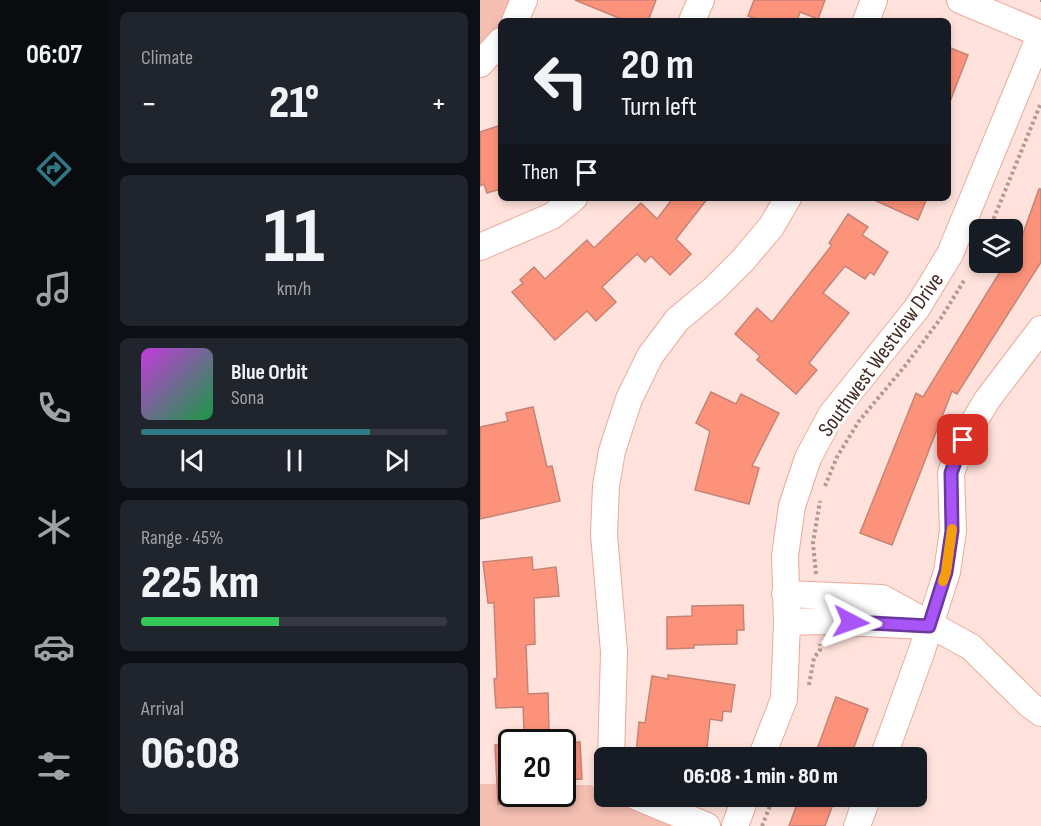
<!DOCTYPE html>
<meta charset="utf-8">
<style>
:root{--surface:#171b24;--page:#20242c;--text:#f1f3f6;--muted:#9ea1a6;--line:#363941;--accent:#327786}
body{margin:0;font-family:"Sofia Sans Condensed",sans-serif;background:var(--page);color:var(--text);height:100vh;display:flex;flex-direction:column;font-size:22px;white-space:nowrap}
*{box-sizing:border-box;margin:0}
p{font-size:20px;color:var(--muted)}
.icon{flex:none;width:33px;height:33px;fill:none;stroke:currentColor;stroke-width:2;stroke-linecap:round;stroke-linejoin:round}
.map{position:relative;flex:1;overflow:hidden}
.details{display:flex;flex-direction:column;gap:12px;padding:12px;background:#0d0f14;width:372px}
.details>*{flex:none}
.banner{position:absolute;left:18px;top:18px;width:453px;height:183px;border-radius:9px;box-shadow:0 3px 9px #0003;background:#171b24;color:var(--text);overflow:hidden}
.controls{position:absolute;left:489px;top:219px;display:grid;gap:12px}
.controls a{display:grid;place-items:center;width:54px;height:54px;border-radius:9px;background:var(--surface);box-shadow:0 3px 9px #0003;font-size:30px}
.speed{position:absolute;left:18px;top:729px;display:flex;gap:12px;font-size:30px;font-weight:700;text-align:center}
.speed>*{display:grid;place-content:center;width:78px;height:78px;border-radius:50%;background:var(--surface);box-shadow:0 3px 9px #0003;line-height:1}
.speed .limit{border:3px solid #111;border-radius:9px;background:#fff;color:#111}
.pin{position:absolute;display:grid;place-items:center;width:51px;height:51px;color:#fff;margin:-26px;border-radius:12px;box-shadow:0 3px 9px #0006}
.me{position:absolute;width:66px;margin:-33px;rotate:94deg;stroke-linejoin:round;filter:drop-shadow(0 0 4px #0008)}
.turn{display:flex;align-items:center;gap:21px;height:126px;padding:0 24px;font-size:27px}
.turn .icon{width:78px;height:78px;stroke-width:2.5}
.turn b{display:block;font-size:42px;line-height:51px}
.then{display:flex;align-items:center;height:57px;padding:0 24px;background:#0003;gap:12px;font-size:22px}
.big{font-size:45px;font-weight:800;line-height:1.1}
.details .tile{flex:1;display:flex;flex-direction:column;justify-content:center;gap:9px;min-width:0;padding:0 21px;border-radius:9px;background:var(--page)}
.details .dial{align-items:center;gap:0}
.dial b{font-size:78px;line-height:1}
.song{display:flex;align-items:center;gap:18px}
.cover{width:72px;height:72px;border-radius:9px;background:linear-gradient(135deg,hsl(290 70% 55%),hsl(140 70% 35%))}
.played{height:6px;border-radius:3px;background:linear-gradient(90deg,var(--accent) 75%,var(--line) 75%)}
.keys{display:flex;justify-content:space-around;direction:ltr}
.heat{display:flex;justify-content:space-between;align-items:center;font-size:33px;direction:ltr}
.charge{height:9px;border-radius:4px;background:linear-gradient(90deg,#34c759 45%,var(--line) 0)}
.trip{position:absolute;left:114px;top:747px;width:333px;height:60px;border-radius:9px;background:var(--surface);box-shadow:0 3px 9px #0003;font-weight:800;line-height:60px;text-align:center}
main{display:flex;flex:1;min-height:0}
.dock{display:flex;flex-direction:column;width:108px;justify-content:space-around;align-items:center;background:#090b0e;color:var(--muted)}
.dock .icon{width:42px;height:42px}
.dock .selected{color:var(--accent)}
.dock b{font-size:27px;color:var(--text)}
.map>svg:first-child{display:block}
</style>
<main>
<nav class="dock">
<b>06:07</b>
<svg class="icon selected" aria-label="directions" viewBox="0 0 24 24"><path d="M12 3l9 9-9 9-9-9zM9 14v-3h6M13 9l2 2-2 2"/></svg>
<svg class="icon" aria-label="music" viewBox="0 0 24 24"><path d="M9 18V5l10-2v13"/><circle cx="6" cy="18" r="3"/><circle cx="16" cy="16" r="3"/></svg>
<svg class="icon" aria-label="phone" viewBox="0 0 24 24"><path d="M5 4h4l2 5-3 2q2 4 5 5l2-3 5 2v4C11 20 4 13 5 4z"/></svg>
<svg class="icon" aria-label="climate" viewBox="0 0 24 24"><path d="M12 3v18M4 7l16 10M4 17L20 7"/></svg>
<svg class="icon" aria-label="car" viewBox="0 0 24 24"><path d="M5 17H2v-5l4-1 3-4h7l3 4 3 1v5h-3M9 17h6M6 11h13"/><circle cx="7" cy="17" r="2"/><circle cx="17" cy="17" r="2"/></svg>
<svg class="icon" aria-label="filters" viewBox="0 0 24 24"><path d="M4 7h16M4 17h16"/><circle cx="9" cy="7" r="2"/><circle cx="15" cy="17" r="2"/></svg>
</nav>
<section class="details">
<div class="tile"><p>Climate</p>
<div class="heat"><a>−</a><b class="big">21°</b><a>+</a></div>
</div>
<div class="tile dial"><b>11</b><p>km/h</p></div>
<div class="tile">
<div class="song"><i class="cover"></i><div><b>Blue Orbit</b><p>Sona</p></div></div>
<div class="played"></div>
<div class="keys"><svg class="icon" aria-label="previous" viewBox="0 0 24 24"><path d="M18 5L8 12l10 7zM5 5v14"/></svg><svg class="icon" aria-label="pause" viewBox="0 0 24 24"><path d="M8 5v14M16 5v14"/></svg><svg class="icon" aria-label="next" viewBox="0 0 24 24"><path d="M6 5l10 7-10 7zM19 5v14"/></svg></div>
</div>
<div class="tile"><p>Range · 45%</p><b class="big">225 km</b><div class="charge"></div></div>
<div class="tile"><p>Arrival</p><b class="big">06:08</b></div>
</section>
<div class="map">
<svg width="561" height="826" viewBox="0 0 561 826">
<rect width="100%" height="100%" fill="#ffe2db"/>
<g fill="#f4beb1">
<path d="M0 0H37L28 21H21V31L0 54Z"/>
<path d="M0 784H31L32 794H82L83 785H110L124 791V796L136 797 204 826H0Z"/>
</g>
<g fill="#fd927b" stroke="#c48475" stroke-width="1.5">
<path d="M95 0H176L168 21H146Z"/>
<path d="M274 0H345L338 19 320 12 317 21H282L268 16Z"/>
<path d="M468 47 488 55 469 104H468Z"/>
<path d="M21 125V189L7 193 4 184 0 186V132Z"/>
<path d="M559 189H561V262L477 394 472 391 412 545 380 533 436 393 443 397 526 262H532V251L536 253Z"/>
<path d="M193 198H228L196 239 211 254 190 275 171 256 165 262 157 254 122 287 136 302 116 321 107 311 75 340 32 292 43 283 40 280 54 267 65 279 107 240 114 248 161 203 177 219Z"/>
<path d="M390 198H447L438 220Z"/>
<path d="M368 214 388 227 382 235 408 252 394 275 390 272 385 279 365 266 343 293 369 313 329 363 337 370 316 394 277 360 280 356 255 334 277 308 292 322 352 245 349 243Z"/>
<path d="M231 392 256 404 261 394 299 413 272 466 279 468 269 504 215 490 230 431 216 423Z"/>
<path d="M53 407 67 467 72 466 80 501 0 519V427L28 421 26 413Z"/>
<path d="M52 557 53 570 76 567 79 596 54 598 55 644 46 645 48 694 68 693 69 730H44L43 707 16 708 14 679 17 678 14 603H8L3 562Z"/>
<path d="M263 605 264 630H257V644L214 645V648L187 649V617L212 616V606Z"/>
<path d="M188 675 255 685 251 712 243 711 242 721 230 719 226 758H178L156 755 159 722 165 723 172 676 188 679Z"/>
<path d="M356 697 388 709 370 758H334Z"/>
<path d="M100 742 102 779 82 780V743Z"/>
<path d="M15 745H32V804H18Z"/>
<path d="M320 796H356L345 826H309Z"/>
</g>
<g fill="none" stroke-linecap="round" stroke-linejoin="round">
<g stroke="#eca999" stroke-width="28">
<g id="minor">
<path d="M480 0 561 34"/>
<path d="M35 21 44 0"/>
<path d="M212 21 221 0"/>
<path d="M386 21 394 0"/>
<path d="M0 64 21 41"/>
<path d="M0 247 72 216 94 198"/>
<path d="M305 594 402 598 491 647 550 705 561 713"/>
<path d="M307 622 342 621 447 626"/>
<path d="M131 758 134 652 124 534 126 486 132 451 149 399 170 356 197 320 234 289 263 260 291 227 308 198"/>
<path d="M281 758 304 699 307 622 305 556 312 506 328 458 351 415 437 308 470 254 561 33"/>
<path d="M403 758 441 653 467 572 473 531 471 473 483 440 507 400 561 329"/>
<path d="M155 796 227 826"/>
<path d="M255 826 266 796"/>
<path d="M377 826 388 796"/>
</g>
</g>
<g stroke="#b49891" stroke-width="4" stroke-dasharray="3 3" stroke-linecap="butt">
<path d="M560 0H561"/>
<path d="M509 230 561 103"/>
<path d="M491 267 500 252"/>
<path d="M345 486 357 457 379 421 425 366 461 318 485 279"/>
<path d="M336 574 333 543 340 501"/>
<path d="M329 685 334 658 340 650V644"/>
<path d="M282 826 294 796"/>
</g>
<use href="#minor" stroke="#fff" stroke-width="26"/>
</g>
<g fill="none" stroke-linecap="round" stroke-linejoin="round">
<g stroke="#6d37a1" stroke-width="15">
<path id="route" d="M371 622 449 626 466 572 472 531 471 473 483 440"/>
</g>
<use href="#route" stroke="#a855f7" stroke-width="10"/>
<path stroke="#f59e0b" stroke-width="10" d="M463 581 466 572 472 529"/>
</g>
<g text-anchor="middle" stroke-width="6" stroke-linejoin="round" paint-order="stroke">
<g font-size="22" fill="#432923" stroke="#fff">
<text transform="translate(400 354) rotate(-54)" y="8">Southwest Westview Drive</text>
</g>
</g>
</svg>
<div class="controls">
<a><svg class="icon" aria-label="layers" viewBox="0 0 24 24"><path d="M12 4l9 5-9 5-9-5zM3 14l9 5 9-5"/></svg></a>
</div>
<div class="speed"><div class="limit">20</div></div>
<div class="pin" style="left:483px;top:440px;background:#d93025"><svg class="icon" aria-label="arrive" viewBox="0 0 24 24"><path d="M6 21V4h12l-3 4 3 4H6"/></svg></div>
<svg class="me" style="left:371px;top:622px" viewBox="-20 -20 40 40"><path d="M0-17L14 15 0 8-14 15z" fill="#a855f7" stroke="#fff" stroke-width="4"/></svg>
<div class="trip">06:08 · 1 min · 80 m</div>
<div class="banner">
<div class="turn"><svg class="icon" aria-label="left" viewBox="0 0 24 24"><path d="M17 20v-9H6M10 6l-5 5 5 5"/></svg><div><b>20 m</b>Turn left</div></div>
<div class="then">Then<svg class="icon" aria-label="arrive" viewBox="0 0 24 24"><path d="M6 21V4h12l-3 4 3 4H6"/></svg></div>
</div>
</div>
</main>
